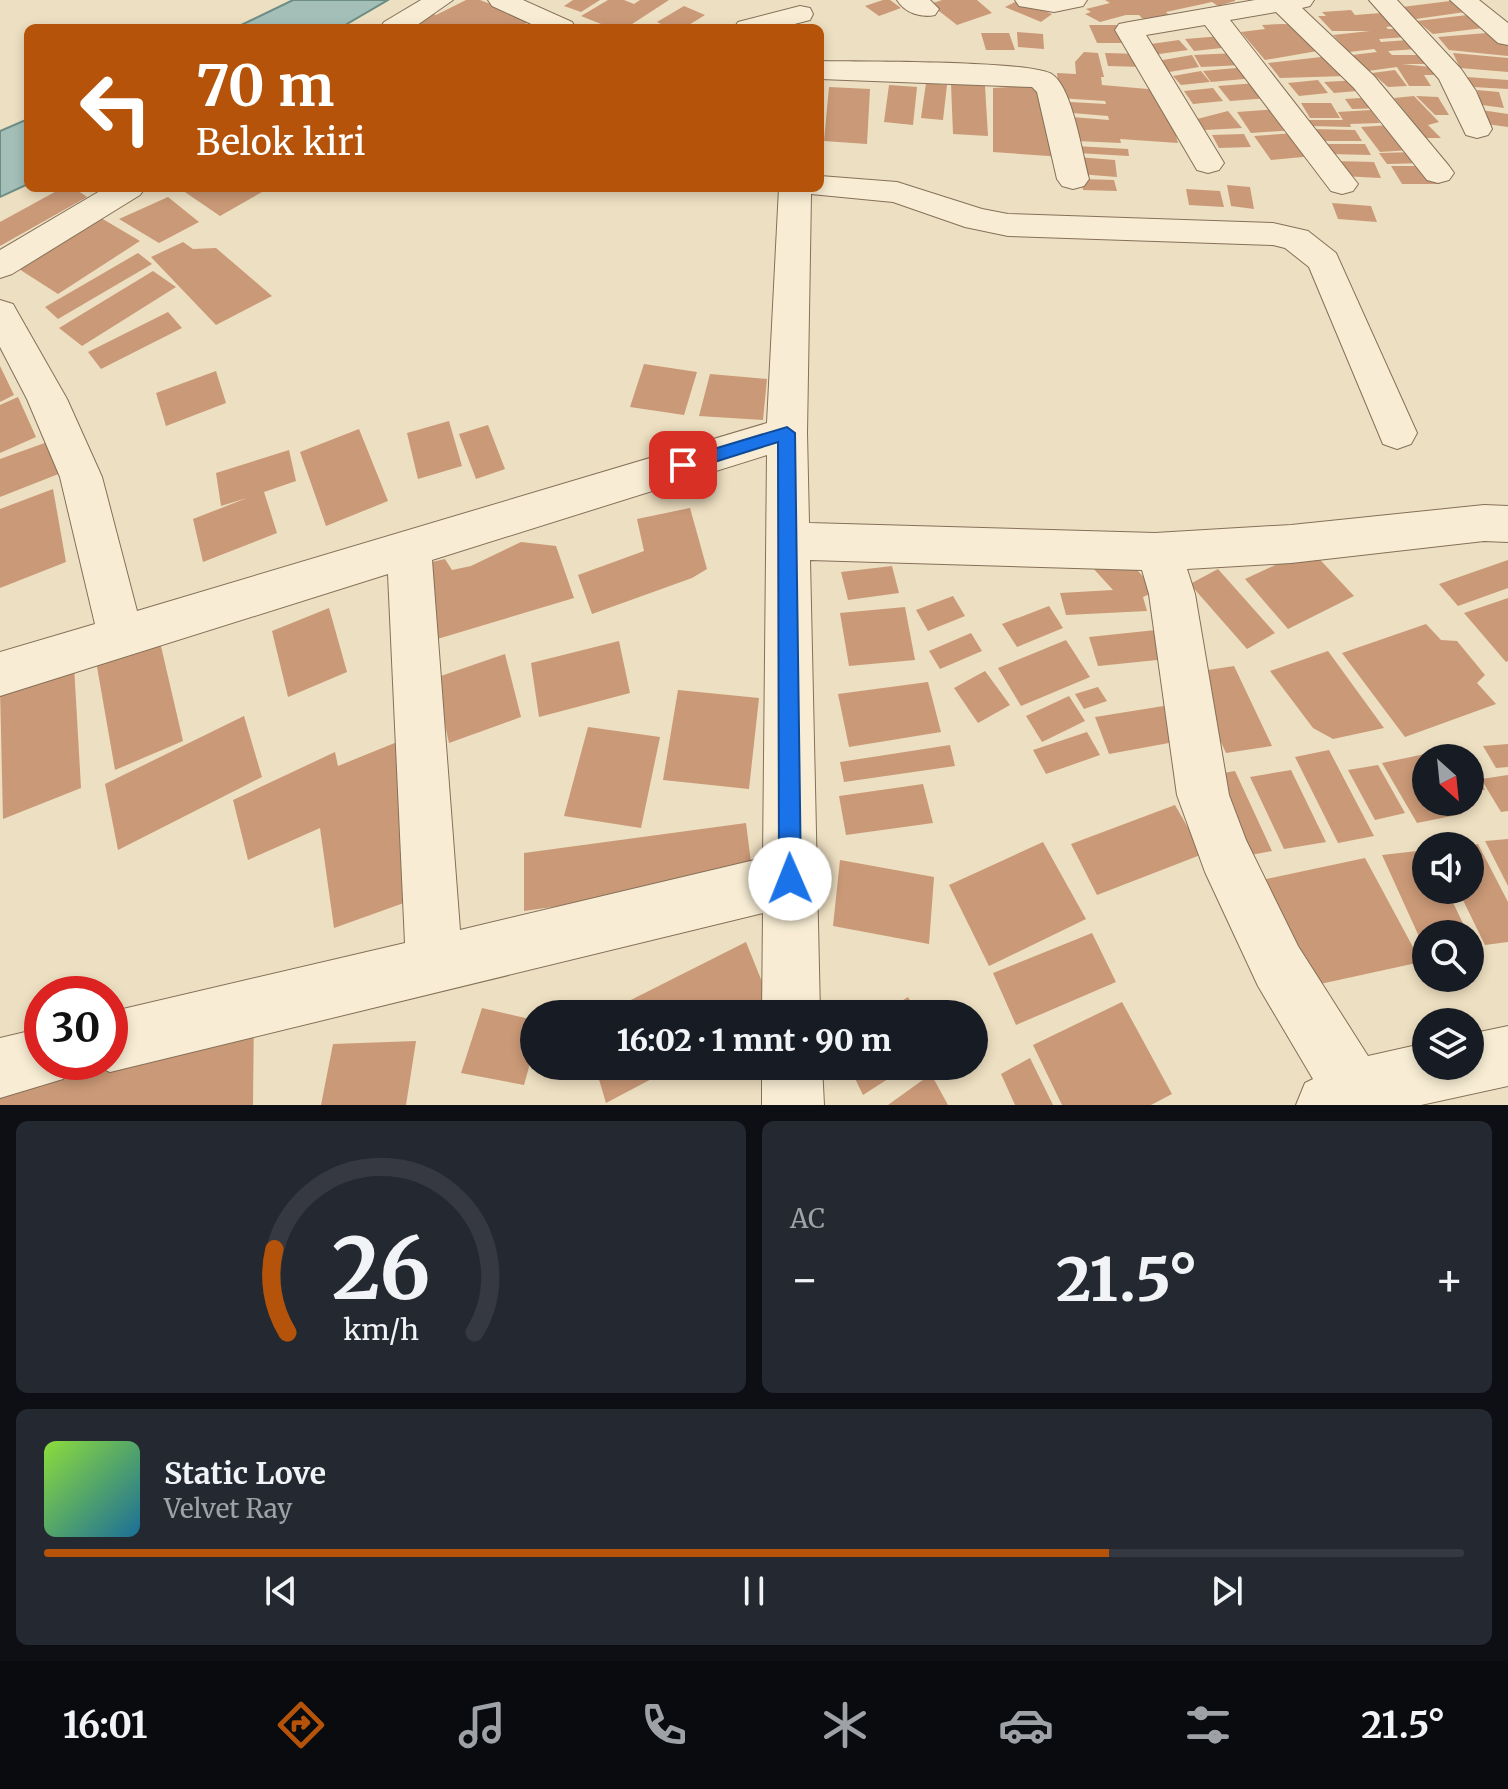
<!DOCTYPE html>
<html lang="id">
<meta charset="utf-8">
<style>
:root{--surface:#171b24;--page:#242831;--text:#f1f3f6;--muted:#9ea1a6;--line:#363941;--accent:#b45309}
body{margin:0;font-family:Merriweather,serif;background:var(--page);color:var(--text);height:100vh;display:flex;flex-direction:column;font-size:30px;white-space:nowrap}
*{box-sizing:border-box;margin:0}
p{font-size:26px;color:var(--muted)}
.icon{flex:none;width:44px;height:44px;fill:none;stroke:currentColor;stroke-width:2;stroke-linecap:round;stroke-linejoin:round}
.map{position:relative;height:1105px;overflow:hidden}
.details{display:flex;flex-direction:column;gap:16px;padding:16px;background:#0d0f14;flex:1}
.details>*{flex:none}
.guide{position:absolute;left:24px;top:24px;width:800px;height:168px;border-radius:12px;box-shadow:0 4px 12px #0003;background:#b45309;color:#fff;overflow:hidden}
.needle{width:52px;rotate:153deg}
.buttons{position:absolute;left:1412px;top:744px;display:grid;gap:16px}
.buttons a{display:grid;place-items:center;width:72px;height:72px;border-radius:50%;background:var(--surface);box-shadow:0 4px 12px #0003;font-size:40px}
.speed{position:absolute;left:24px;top:976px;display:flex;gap:16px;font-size:40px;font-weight:700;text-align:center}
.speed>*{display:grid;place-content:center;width:104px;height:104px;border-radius:50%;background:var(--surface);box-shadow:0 4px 12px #0003;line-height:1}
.speed .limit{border:12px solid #d22;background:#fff;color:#111}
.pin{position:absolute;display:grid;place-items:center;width:68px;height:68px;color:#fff;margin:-34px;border-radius:16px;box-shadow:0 4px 12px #0006}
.me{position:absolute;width:88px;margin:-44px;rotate:359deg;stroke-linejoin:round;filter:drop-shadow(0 0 6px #0008)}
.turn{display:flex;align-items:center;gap:28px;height:168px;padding:0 40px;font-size:36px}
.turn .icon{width:104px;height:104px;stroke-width:2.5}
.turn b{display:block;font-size:56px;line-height:68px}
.big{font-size:60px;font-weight:800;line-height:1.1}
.details .tile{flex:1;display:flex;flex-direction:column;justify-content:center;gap:12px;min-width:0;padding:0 28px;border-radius:12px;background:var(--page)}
.details .dial{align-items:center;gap:0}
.dial svg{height:208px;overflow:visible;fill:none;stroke:var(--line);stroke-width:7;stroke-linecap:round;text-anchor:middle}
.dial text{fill:var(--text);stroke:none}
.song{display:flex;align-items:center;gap:24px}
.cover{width:96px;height:96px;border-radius:12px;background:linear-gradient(135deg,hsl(90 70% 55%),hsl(200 70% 35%))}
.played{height:8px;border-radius:4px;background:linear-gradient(90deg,var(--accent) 75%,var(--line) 75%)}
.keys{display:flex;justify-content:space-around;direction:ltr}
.heat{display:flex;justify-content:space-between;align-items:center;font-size:44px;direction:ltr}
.details .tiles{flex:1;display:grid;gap:16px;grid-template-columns:1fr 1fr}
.tile:last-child{grid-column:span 2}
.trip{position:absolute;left:520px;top:1000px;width:468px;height:80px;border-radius:40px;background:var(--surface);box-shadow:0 4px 12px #0003;font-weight:800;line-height:80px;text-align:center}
.menu{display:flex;height:128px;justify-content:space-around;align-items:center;background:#090b0e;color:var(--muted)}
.menu .icon{width:56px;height:56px}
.menu .active{color:var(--accent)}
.menu b{font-size:36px;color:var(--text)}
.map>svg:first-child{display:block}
</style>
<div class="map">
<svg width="1508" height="1105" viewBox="0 0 1508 1105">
<rect width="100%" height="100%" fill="#eddfc1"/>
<g fill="#a3bfb7" stroke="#6b8d84" stroke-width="2">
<path d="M293 0H388L340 28H235Z"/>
<path d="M28 119V184L0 197V131Z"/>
</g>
<g fill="#ca9977">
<path d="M466 0H480L532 20 518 28H411L431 13 436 15Z"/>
<path d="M573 0H600L581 12 564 6Z"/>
<path d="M608 0H624L634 4 640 0H669L626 28H611L581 16Z"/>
<path d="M883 0H890L901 8 879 16 865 6Z"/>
<path d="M942 0H977L992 13 957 25 930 4Z"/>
<path d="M1019 0 1052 14 1041 22 1005 7Z"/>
<path d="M1105 0H1235V1L1218 6 1212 2 1166 12 1170 16 1144 20 1139 15H1126L1100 22 1085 14 1091 12 1086 9 1110 3Z"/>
<path d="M1458 0 1472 11 1416 19 1402 7Z"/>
<path d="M684 6 705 15 684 28H669L657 22Z"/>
<path d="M1351 10 1355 15 1381 13 1394 26 1386 27 1388 29H1395L1406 37 1379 39 1381 42 1408 40 1417 49 1388 51 1392 55H1420L1427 64H1402L1430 67 1435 75H1424L1431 86H1409L1397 67 1368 71 1352 55 1377 52 1374 49 1349 52 1333 35 1370 31H1332L1318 16H1326L1322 12Z"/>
<path d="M1476 14 1492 27 1433 34 1417 21Z"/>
<path d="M1283 24 1300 25 1323 50 1265 60 1241 32 1265 29 1262 25Z"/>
<path d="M1089 25H1120L1129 43H1097Z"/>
<path d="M1017 32 1043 34 1044 49 1018 47Z"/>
<path d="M1499 32 1508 40V56L1449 50 1438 37Z"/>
<path d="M981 33H1009L1015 50H986Z"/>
<path d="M1222 36 1231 47 1194 51 1185 39Z"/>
<path d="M1179 40 1188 50 1152 55 1144 45Z"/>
<path d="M1084 52 1098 53 1104 77H1101L1102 85 1159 90 1170 113 1178 143 1120 139 1121 143 1076 141 1072 117 1109 120 1108 116 1072 113 1070 102 1106 104 1105 101 1059 98 1057 73 1076 74 1075 62Z"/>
<path d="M1105 53 1139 54 1143 67 1108 66Z"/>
<path d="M1236 53 1243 65 1201 67 1194 55Z"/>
<path d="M1453 53 1508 58V72L1460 68Z"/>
<path d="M1192 55 1199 67 1169 72 1157 61Z"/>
<path d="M1330 56 1345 76 1280 78 1268 63Z"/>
<path d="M1247 67 1255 78 1211 82 1203 71Z"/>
<path d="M1395 70 1407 86 1388 87 1372 73Z"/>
<path d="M1201 71 1210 82 1181 85 1173 76Z"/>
<path d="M1467 77 1508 80V89L1473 87Z"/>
<path d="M1318 80 1328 93 1299 96 1288 83Z"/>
<path d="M1359 80 1368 90 1334 93 1324 82Z"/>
<path d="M926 83 947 85 943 120 921 118Z"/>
<path d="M1257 83 1269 98 1230 101 1218 86Z"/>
<path d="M951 84 985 86 988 136 953 134Z"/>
<path d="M889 85 917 87 913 125 884 122Z"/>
<path d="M1046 85 1063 157 993 152V88Z"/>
<path d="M829 87 870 89 867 144 824 141Z"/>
<path d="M1213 88 1223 101 1193 104 1184 91Z"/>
<path d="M1477 90 1499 92 1504 108 1482 105Z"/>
<path d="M1414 96 1439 122 1428 125 1441 138H1426L1394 98Z"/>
<path d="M1416 96 1438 97 1449 115H1435Z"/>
<path d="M1375 97 1382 108 1352 109 1345 99Z"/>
<path d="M1301 103H1331L1340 118H1310Z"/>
<path d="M1281 109 1296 130 1251 133 1237 112Z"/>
<path d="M1474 109 1508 114V127L1479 123Z"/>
<path d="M1371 110 1380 123 1350 124 1351 127 1310 126 1307 120H1343L1338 112Z"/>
<path d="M1228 111 1242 128 1205 130 1197 119Z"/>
<path d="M1391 125 1411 150 1380 152 1361 127Z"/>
<path d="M1313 129 1355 130 1362 141H1320Z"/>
<path d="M1295 133 1313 156 1271 160 1254 136Z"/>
<path d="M1244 134 1251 147 1219 148 1212 135Z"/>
<path d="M1324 144H1365L1371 155 1329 154Z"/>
<path d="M1075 146 1128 149 1129 156 1077 153Z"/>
<path d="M1417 152 1425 163 1387 164 1379 153Z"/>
<path d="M1077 157 1115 160 1117 177 1079 174Z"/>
<path d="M1334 161 1374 162 1381 178 1341 176Z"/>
<path d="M1391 166H1428L1440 184H1402Z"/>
<path d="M1081 179 1114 180 1117 191 1083 190Z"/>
<path d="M1227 185 1250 187 1254 209 1231 206Z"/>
<path d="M62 188H74L87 197 0 246V222Z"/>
<path d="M179 188H269L220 216Z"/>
<path d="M1186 189 1220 191 1224 207 1189 205Z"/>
<path d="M168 197 199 222 159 243 119 219Z"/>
<path d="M1332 203 1371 206 1377 222 1338 219Z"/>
<path d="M101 218 140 241 58 294 19 269Z"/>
<path d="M183 242 193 249 216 248 272 296 216 325 151 257Z"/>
<path d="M138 253 152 264 58 319 45 307Z"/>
<path d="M153 271 176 287 82 346 59 328Z"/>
<path d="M168 312 182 328 101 369 88 352Z"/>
<path d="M644 364 697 372 684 415 630 407Z"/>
<path d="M0 366 14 395 0 402Z"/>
<path d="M216 371 226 403 166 426 156 393Z"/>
<path d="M710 374 767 379 763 420 699 416Z"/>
<path d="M18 397 36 437 0 453V405Z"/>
<path d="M449 421 462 466 418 479 407 433Z"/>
<path d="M488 425 505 469 476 479 459 434Z"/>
<path d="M359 429 388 501 326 526 300 452Z"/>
<path d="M53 440 61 473 0 497V459Z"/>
<path d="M289 450 296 481 264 492 277 533 203 562 193 519 247 498 221 506 216 473Z"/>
<path d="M53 489 66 562 0 588V509Z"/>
<path d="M690 508 707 569 692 578 592 614 578 575 644 551 637 519Z"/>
<path d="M521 542 556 546 574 598 434 640 423 564 445 559 452 570 471 566Z"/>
<path d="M1310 549 1354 596 1288 629 1245 579Z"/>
<path d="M1121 552 1156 591 1143 597 1147 611 1066 615 1060 593 1113 590 1092 567Z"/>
<path d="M1508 560V588L1458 606 1439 584Z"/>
<path d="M892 566 899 593 848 600 841 572Z"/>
<path d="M1218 569 1275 633 1247 649 1190 584Z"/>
<path d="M953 596 965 616 928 631 916 610Z"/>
<path d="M1508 598V661L1506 662 1464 613Z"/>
<path d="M1049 606 1063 628 1017 647 1002 624Z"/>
<path d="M905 607 915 660 849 666 840 613Z"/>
<path d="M329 608 347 672 288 697 272 631Z"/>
<path d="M1426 624 1441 640 1457 641 1485 675 1477 683 1496 704 1405 737 1342 653Z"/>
<path d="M1156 630 1167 659 1098 666 1089 637Z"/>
<path d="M971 633 982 651 940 669 929 651Z"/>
<path d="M1066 640 1090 677 1021 706 998 668Z"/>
<path d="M619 641 630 693 539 717 531 663Z"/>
<path d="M160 642 183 741 115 770 96 661Z"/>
<path d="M1328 651 1384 728 1333 739 1313 728 1270 671Z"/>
<path d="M505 654 521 717 449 743 435 678Z"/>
<path d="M74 665 81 788 3 819 0 688Z"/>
<path d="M1234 666 1272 746 1226 753 1189 673Z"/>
<path d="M985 671 1010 705 978 723 954 688Z"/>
<path d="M928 682 941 732 849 747 838 694Z"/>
<path d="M1098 687 1107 701 1084 709 1075 694Z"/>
<path d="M678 690 759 698 749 789 663 780Z"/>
<path d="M1069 696 1085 721 1042 742 1026 716Z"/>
<path d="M1170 705 1185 740 1109 754 1095 717Z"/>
<path d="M244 716 262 777 118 850 105 784Z"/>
<path d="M588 727 660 737 641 828 564 816Z"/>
<path d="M1087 732 1100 755 1046 774 1033 750Z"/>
<path d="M402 740 426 895 334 928 320 828 248 860 233 800 335 752 338 766Z"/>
<path d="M1508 744V767L1496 768 1483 746Z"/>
<path d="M950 745 955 766 844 782 840 762Z"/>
<path d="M1463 748 1469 758H1437L1433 750Z"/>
<path d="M1329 750 1374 836 1338 843 1295 757Z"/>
<path d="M1425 754 1426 802H1454L1462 814 1417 823 1382 763Z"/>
<path d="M1470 761 1485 790 1470 791Z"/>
<path d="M1378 765 1405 813 1375 820 1348 770Z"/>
<path d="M1291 770 1326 842 1284 849 1250 777Z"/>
<path d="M1235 771 1272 851 1240 857 1205 776Z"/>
<path d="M1508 775V811L1501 812 1481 779Z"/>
<path d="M923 784 933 823 846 835 839 796Z"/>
<path d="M1175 805 1203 854 1097 895 1071 844Z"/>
<path d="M746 823 753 879 524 911V853Z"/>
<path d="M1508 839V886L1485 841Z"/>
<path d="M1043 842 1086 919 989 966 949 885Z"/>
<path d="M1478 844 1508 902V942L1485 945 1458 890H1470V845Z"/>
<path d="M1426 850V890H1447L1468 934H1426V952L1382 855Z"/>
<path d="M1365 858 1421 962 1311 986 1262 880Z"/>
<path d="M840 860 934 877 929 944 833 926Z"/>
<path d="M1092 933 1116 982 1016 1025 993 973Z"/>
<path d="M746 942 775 1014H603Z"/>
<path d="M908 997 918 1014H881Z"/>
<path d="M1122 1002 1172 1094 1151 1105H1062L1033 1045Z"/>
<path d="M482 1008 534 1020V1049L524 1085 461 1073Z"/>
<path d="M254 1010 253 1105H0V1082L70 1062H110V1051Z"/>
<path d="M416 1041 406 1105H321L333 1044Z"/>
<path d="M1030 1058 1053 1105H1015L1001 1074Z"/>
<path d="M595 1066H676L606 1103Z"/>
<path d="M849 1066H908L863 1095Z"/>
<path d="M931 1074 948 1105H888Z"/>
</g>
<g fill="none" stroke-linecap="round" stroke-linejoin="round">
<g stroke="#857059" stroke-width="2">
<g id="minor">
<path d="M421 0H453L413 28H380L384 22Z"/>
<path d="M488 0H523L572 22 576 28H540L492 6Z"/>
<path d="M897 0H930L939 9 935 15C921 18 905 13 897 0Z"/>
<path d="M1015 0H1087L1083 6 1054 12 1019 6Z"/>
<path d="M1255 0H1314L1310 6 1302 8 1374 76 1449 166 1454 173 1449 180 1438 183 1427 180 1354 88 1276 12 1230 20 1358 184 1353 191 1342 194 1331 191 1205 25 1146 35 1224 163 1219 170 1208 173 1197 170 1115 30 1119 24 1129 22Z"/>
<path d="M1369 0H1397L1461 69 1476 91 1492 129 1488 135 1477 138 1466 135 1439 79Z"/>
<path d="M1450 0H1479L1508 23V45L1498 43Z"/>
<path d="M800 6 810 8 813 14 810 20 779 28H734L738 22Z"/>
<path d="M820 61C856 62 1034 60 1053 75 1073 90 1082 154 1089 179L1084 186 1073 189 1062 186 1057 179 1037 92 1032 87 820 79Z"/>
<path d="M820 176 897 182 982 209 1008 214 1273 223 1308 231 1336 253 1417 433 1411 444 1397 449 1383 444 1309 267 1285 248 1273 245 1008 236 965 227 893 202 811 194 807 433 809 523 1155 533 1291 525 1484 505 1508 506V542L1484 541 1291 563 1187 569 1195 594 1229 795 1246 840 1298 946 1368 1056 1426 1043V1066H1470V1034L1508 1026V1086L1421 1105H1296L1305 1083 1313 1079 1258 986 1205 872 1177 795 1149 594 1142 570 810 560 820 1014H762L763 913 110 1072 89 1063 110 1062V1012L405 943 388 574 0 696V652L95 624 60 477 27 399 0 347V300L13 304 18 313 67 399 102 477 137 611 767 423 779 188H820ZM767 455 763 858 460 930 432 560Z"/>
<path d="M105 188H145L140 195 12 274 0 278V250Z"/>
<path d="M42 1028V1062H70L63 1079 0 1098V1038Z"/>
<path d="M762 1066H822L824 1105H762Z"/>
</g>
</g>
<use href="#minor" fill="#f8edd4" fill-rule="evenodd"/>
</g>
<path fill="#1a73e8" stroke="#114b97" stroke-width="2" d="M787 427 795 433 801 879 798 887 790 890 782 887 779 879 778 442 683 472 675 465 677 460Z"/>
</svg>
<div class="buttons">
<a><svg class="needle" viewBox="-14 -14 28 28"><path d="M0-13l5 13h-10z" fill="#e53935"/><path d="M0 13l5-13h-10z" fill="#9ea1a6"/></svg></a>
<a><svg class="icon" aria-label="sound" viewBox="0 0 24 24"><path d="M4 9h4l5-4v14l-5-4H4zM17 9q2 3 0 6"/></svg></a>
<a><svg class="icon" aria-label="search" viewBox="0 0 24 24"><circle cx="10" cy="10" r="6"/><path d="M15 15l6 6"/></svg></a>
<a><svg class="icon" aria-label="layers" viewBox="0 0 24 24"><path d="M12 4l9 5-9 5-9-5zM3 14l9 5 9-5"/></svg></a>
</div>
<div class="speed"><div class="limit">30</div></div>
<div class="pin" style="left:683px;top:465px;background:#d93025"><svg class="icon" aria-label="arrive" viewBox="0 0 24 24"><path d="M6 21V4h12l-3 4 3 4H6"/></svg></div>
<svg class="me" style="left:790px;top:879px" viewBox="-20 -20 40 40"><circle r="19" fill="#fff"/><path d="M0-13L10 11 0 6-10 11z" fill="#1a73e8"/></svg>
<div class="trip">16:02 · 1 mnt · 90 m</div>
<div class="guide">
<div class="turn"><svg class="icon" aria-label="left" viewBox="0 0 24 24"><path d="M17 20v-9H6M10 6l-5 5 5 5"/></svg><div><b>70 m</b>Belok kiri</div></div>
</div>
</div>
<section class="details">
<div class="tiles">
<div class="tile dial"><svg viewBox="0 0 100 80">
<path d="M14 69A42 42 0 1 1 86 69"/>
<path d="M14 69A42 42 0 0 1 9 37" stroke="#b45309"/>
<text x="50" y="56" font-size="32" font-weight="700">26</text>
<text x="50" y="72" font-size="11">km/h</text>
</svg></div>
<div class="tile"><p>AC</p>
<div class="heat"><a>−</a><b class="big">21.5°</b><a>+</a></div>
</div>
<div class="tile">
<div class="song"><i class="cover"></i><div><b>Static Love</b><p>Velvet Ray</p></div></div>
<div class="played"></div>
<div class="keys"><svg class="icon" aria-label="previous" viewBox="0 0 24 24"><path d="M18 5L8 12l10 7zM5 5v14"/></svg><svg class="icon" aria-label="pause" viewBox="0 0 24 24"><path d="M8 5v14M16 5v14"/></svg><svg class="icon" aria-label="next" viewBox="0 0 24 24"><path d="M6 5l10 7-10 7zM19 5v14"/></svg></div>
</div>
</div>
</section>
<nav class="menu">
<b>16:01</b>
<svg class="icon active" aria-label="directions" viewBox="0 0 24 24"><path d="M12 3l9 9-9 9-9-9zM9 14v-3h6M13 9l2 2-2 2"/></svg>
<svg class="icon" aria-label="music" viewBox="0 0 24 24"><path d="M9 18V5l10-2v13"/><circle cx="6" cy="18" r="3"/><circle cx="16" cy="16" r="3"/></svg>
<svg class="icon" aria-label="phone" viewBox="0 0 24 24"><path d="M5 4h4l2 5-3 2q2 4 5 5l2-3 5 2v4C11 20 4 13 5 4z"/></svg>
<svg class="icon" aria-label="climate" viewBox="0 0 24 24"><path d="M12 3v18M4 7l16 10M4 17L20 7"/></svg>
<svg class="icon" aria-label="car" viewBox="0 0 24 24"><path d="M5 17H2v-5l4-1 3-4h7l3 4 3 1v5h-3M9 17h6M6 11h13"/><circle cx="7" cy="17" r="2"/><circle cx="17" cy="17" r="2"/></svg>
<svg class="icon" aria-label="filters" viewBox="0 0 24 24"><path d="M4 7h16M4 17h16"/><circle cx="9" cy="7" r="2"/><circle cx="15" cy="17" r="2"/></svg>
<b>21.5°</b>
</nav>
